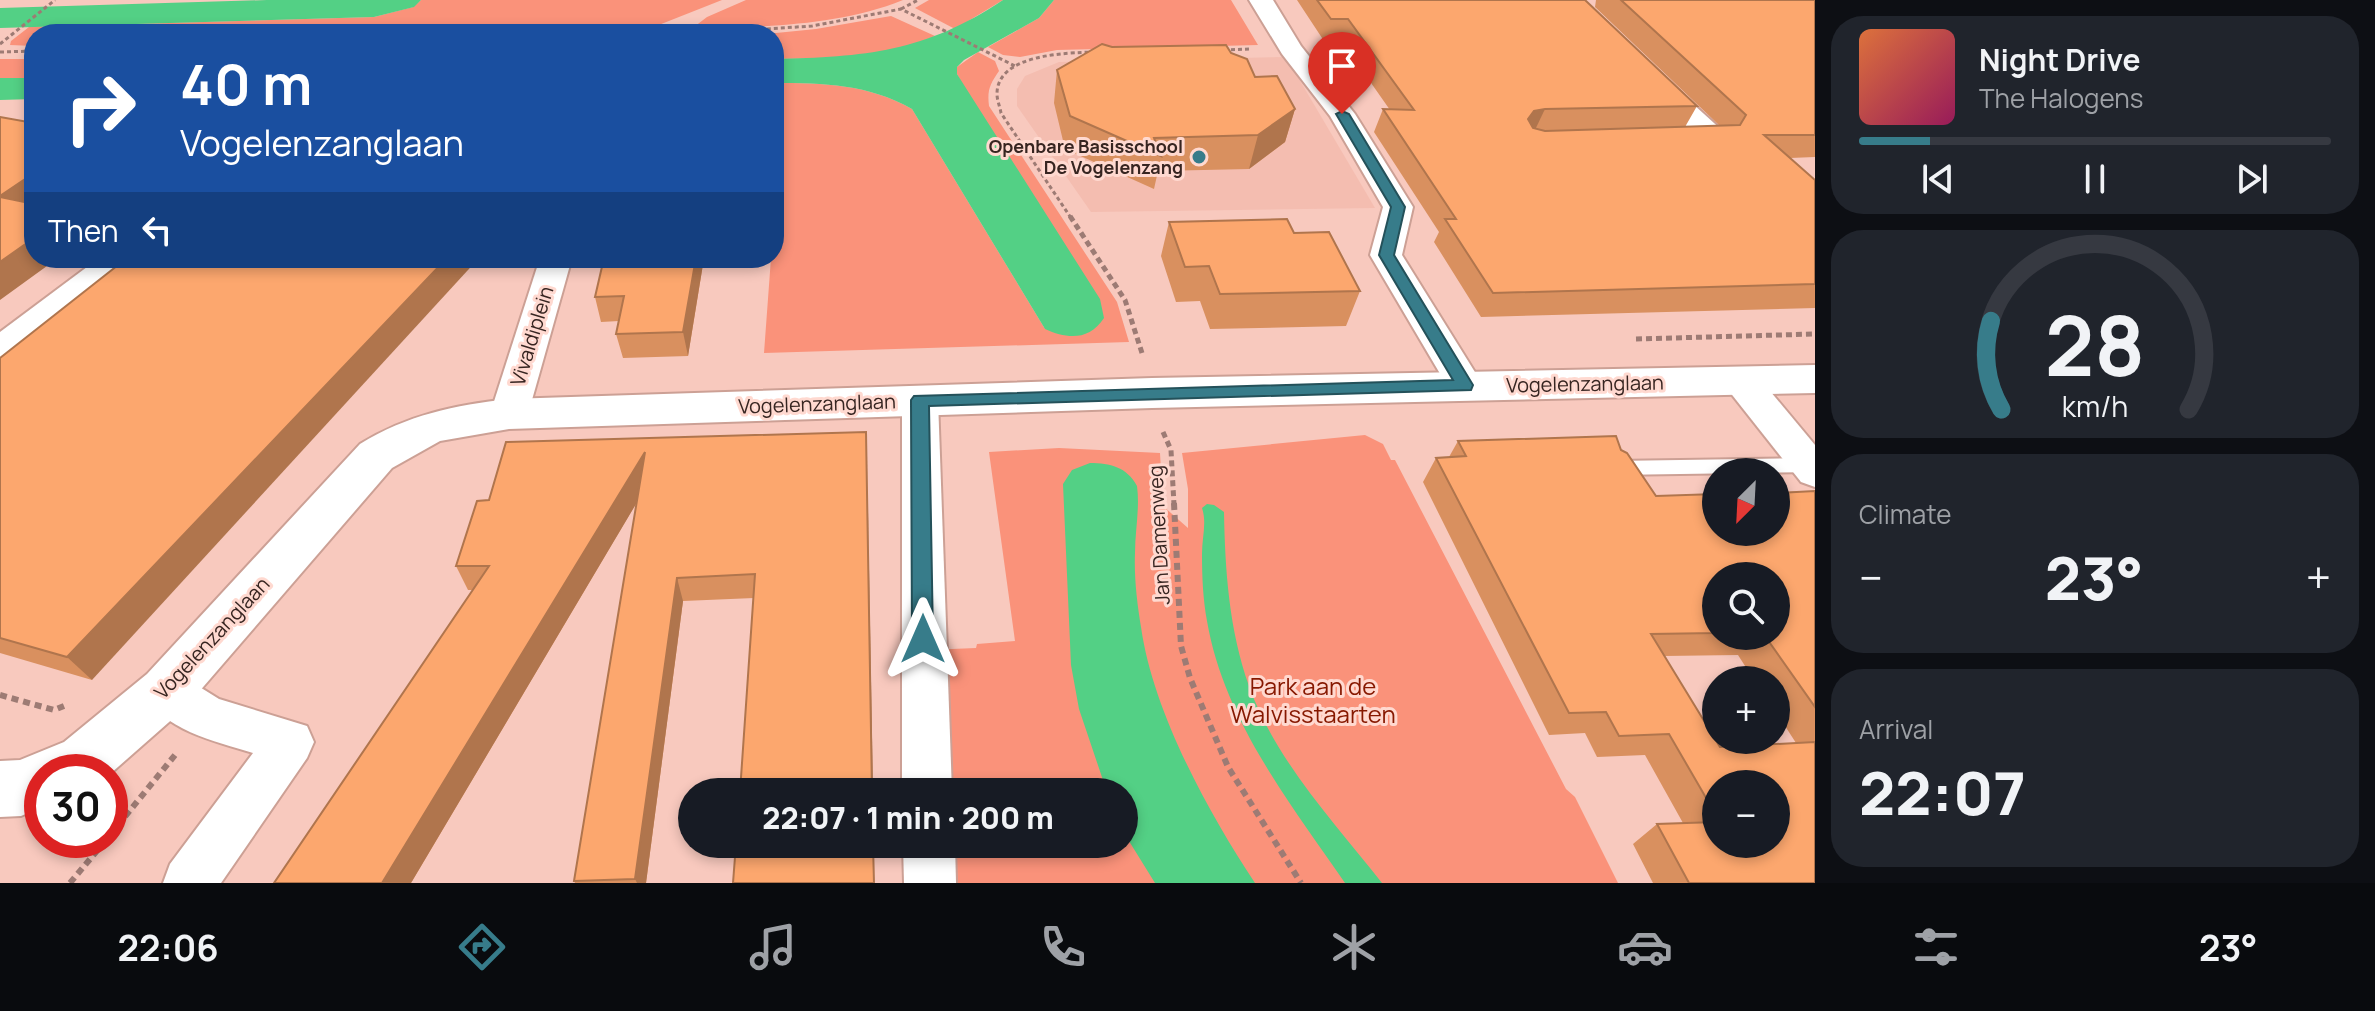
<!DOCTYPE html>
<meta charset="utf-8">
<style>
:root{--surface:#171b24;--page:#20242c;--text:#f1f3f6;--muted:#9ea1a6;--line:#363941;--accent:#377c8a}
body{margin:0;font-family:Manrope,sans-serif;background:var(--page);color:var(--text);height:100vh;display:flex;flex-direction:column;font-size:30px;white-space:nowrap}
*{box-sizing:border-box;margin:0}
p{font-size:26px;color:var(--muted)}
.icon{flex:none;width:44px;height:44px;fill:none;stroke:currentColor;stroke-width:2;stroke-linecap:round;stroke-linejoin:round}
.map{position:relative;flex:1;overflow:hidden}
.side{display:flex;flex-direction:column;gap:16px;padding:16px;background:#0d0f14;width:560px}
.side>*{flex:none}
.guide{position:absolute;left:24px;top:24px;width:760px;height:244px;border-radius:32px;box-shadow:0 4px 12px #0003;background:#1a4fa0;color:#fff;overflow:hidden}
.needle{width:52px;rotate:204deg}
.buttons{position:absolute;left:1702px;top:458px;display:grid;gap:16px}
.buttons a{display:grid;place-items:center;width:88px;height:88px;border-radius:50%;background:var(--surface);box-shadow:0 4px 12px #0003;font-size:40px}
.speed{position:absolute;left:24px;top:754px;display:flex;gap:16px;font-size:40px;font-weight:700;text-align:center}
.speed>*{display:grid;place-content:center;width:104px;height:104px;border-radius:50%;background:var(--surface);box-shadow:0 4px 12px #0003;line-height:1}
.speed .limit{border:12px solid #d22;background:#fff;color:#111}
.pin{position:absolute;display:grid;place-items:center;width:68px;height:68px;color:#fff;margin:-82px -34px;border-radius:50% 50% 50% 0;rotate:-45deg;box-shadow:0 0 8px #0007}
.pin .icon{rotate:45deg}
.me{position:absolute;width:88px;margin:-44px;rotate:0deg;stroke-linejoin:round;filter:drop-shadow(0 0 6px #0008)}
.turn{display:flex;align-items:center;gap:28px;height:168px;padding:0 24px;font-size:36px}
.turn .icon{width:104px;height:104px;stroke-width:2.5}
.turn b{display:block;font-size:56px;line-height:68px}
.then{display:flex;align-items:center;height:76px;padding:0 24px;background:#0003;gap:16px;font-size:30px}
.big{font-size:60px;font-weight:800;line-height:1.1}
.side .widget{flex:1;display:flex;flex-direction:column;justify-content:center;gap:12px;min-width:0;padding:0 28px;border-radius:32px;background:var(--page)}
.side .dial{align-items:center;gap:0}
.dial svg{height:208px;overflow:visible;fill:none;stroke:var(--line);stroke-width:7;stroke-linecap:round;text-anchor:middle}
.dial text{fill:var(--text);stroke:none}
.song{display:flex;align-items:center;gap:24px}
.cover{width:96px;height:96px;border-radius:12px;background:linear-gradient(135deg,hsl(20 70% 55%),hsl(330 70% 35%))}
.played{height:8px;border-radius:4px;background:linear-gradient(90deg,var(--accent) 15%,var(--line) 15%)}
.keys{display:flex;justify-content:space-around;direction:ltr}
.heat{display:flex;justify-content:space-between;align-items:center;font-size:44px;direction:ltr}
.trip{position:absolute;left:678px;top:778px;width:460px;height:80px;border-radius:40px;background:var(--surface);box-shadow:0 4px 12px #0003;font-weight:800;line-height:80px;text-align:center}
.dock{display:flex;height:128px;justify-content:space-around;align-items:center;background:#090b0e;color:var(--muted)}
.dock .icon{width:56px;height:56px}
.dock .active{color:var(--accent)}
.dock b{font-size:36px;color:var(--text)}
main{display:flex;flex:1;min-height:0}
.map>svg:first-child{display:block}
</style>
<main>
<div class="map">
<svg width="1815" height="883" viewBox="0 0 1815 883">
<rect width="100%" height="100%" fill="#f8c9be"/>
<path fill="#f4bdb0" d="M1286 57 1375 208 1091 212 1017 106V89L1025 76 1059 62Z"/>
<g fill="#fa927a">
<path d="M421 0H722L641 32 34 34V46L10 45 11 41 29 27 374 17 413 7Z"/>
<path d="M746 0H903C837 27 760 26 690 30L707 17Z"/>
<path d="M929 0H1003L955 29 915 8Z"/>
<path d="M1054 0H1231L1258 45 1057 50 1020 57 1003 55 988 47 1039 18Z"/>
<path d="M891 16 935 36C885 59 828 58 774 59V34H766L816 29Z"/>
<path d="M978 52 995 61 999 71C990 84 987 90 989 106L1117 302 1129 342 764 353 771 258H774L778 158H774V83C824 83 868 84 912 109L1045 329 966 92 957 74V67Z"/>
<rect x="0" y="59" width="34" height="19"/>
<path d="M1365 435 1383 444 1391 460H1395L1566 789 1575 797 1618 883H937L936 844H1124V792H934L928 650 976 648 977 644 1015 641 989 452 1059 448 1160 453 1163 506 1188 528V489L1182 453Z"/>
</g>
<g fill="#53d085">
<path d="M267 0H421L414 7 374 17 0 28V8Z"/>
<path d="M1003 0H1054L1039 18 964 60 957 67V74L1100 299 1104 318C1089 341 1067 339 1045 329L912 109C868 84 824 83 774 83V59C865 57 925 52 1003 0Z"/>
<path d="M0 78H34V99L0 100Z"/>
<path d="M1090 463C1110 463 1127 467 1137 486 1140 508 1135 531 1135 553 1134 577 1137 603 1141 627 1153 712 1208 812 1255 883H1155L1124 833V792H1107L1079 709 1071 665 1063 484 1072 470Z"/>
<path d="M1207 504 1214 505 1224 512C1225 570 1229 630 1249 686 1275 760 1335 823 1382 883H1345C1290 803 1224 720 1207 621 1203 599 1202 577 1202 554 1202 537 1207 523 1202 508Z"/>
</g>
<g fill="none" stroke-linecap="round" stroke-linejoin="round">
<g stroke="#cca095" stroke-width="4">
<path id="lane" d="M1815 458V472L1614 475 1607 473 1605 468 1607 463 1614 461Z"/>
</g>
<g stroke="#cca095" stroke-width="4">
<g id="street">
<path d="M1249 0H1273L1301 46 1355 114 1413 207 1402 255 1483 385 1478 394 1465 398 1452 394 1370 255 1383 207 1330 116 1282 54Z"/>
<path d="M1652 72 1661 75 1725 133 1729 139 1725 145 1682 148 1672 146 1668 140 1672 134 1691 131 1639 80 1643 75Z"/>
<path d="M99 258H136L131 265 12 357 0 361V332Z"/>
<path d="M540 258H572L528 414 522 423 509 427 496 423 490 414Z"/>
<path d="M1742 370 1755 373 1815 445V487L1801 482 1729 391 1724 382 1729 373Z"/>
<path d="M920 387 933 391 938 400 952 792H902V400L907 391Z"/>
<path d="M166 670 182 676 219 699 307 726 314 742 307 758 221 883H163L170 864 253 753C215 741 161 730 143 691L150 676Z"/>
<path d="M903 844H955L956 883H904Z"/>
</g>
</g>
<g stroke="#cca095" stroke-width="4">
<path id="secondary" d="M1815 365V393L1152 408 509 429 440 441 392 468 185 708 110 774V772H42V807L21 816 0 817V761L20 760 64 742 147 674 360 444C407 415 455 405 509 399L1152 378Z"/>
</g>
<g stroke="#9d7b74" stroke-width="3" stroke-dasharray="4 3" stroke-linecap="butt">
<path d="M901 9 918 0"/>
<path d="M690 34 812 26 901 9 1015 66"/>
<path d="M0 44 55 0"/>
<path d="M1224 50 1250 49"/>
<path d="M0 52 34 51"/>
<path d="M1071 218 1001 113C1000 107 997 100 997 94 997 54 1066 53 1094 52"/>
</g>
<g stroke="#9d7b74" stroke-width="5" stroke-dasharray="6 4" stroke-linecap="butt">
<path d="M1070 216 1125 300 1142 353"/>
<path d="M1636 339 1815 334"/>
<path d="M1163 432 1171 450 1174 505"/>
</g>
<g stroke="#9d7b74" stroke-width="6" stroke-dasharray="7 5" stroke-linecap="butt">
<path d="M1174 503 1181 646 1190 678 1228 767 1301 883"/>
<path d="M0 695 54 710 64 706"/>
<path d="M110 835 175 755"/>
<path d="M70 883 106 840"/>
</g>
<use href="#lane" fill="#fff" fill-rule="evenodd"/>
<use href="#street" fill="#fff" fill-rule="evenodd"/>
<use href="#secondary" fill="#fff" fill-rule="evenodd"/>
</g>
<g fill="#d9905f" fill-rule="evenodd">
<path d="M1297 0H1585L1697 106 1685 127 1720 126 1595 7 1596 0H1815V157L1790 158 1815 180V308L1481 317 1434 242 1439 232 1374 132 1383 109 1390 110 1341 40 1324 41Z"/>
<path d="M1112 47 1231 53 1255 77 1295 109 1285 142 1249 169 1158 171 1154 189 1065 149 1054 103 1057 70Z"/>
<path d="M1169 222 1294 233 1360 291 1346 326 1210 329 1200 301 1176 302 1161 256Z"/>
<path d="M704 258 688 356 623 358 616 334 619 321 601 322 595 297Z"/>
<path d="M0 358 92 680 0 653Z"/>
<path d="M866 432 754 598 683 601 646 883H575L574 881 637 502 411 883 473 590H468L456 566 489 500Z"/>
<path d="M1458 441 1621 450 1656 496 1815 491V883H1653L1633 844 1657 824 1683 823 1645 755 1597 757 1585 733 1549 735 1423 482 1436 458 1449 457ZM1716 576 1776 636H1716ZM1738 655 1754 680H1776V712L1796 743 1720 747 1664 656ZM1716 784 1776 844H1716Z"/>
</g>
<g fill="#b0754d">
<path d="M1295 109 1285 142 1249 169 1258 135Z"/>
<path d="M1545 109 1534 132 1528 119 1534 111Z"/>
<path d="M34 173V208L0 198V196Z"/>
<path d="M34 238V258H58L0 300V262Z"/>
<path d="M447 258H479L92 680 67 657Z"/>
<path d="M696 258H704L688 356 683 332Z"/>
<path d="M645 452 652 477 411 883H382Z"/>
<path d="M867 456 873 792H872Z"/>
<path d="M677 578 683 601 646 883H637L635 879Z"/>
</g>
<g fill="#fca76e" stroke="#b0754d" stroke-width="2">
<path d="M1317 0H1585L1697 106 1545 109 1534 111 1528 119 1533 128 1545 131 1740 125 1746 115 1621 0H1815V135H1764L1815 180V284L1493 293 1445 219H1456L1383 109 1414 110 1348 19H1331Z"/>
<path d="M1102 44 1112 47 1226 45 1231 53 1247 59 1255 77 1277 76 1295 109 1258 135 1154 138 1161 156 1070 116 1057 70Z"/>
<path d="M0 117 34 123V173L0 196Z"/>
<path d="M34 195V238L0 262V197L24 202Z"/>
<path d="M1287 219 1294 233 1329 232 1360 291 1220 294 1209 266 1185 267 1169 222Z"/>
<path d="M127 258H447L67 657 0 638V358Z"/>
<path d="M604 258H696L683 332 616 334 624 296 595 297Z"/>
<path d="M866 432 872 792H740L755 574 677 578 635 879 574 881 645 452 382 883H274L489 566H456L477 501 489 500 506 442Z"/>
<path d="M1616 436 1621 450 1627 453 1656 496 1716 494V532H1776V493L1815 491V707L1765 636H1776V576H1716V633L1651 634 1720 747 1815 742V883H1689L1657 824 1716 822V844H1776V784H1716V815L1669 734 1619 736 1606 712 1569 713 1436 458 1466 456 1458 441Z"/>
<path d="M736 844H873L874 883H733Z"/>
</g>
<path fill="#377c8a" stroke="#24515a" stroke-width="2" d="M1342 111 1349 114 1405 207 1394 255 1473 385 1471 390 929 406 933 639 930 646 923 648 915 646 912 639 911 400 914 396 1453 380 1379 255 1391 207 1336 114Z"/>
<circle fill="#377c8a" stroke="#ffd9d0" stroke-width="3" cx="1199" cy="157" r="8"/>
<g text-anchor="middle" stroke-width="6" stroke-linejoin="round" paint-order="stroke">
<g font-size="18" font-weight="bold" fill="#372521" stroke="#ffd9d0" text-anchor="end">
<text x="1183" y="153">Openbare Basisschool<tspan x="1183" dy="21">De Vogelenzang</tspan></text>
</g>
<g font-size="20" fill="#372521" stroke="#ffd9d0">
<text transform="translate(532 336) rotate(-73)" y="7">Vivaldiplein</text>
<text transform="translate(1585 384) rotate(-1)" y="7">Vogelenzanglaan</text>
<text transform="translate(817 404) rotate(-2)" y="7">Vogelenzanglaan</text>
<text transform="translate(1159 535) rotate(-93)" y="7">Jan Damenweg</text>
<text transform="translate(212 638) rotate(-47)" y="7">Vogelenzanglaan</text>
</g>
<g font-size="24" fill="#871800" stroke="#ffd9d0">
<text x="1313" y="695">Park aan de<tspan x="1313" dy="28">Walvisstaarten</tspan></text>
</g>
</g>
</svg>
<div class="buttons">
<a><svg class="needle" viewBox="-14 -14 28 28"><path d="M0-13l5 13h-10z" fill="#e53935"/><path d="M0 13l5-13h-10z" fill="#9ea1a6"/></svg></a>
<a><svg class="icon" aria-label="search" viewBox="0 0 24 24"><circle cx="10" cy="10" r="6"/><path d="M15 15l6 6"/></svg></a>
<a>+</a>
<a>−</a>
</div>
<div class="speed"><div class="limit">30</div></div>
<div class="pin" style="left:1342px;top:114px;background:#d93025"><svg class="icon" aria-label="arrive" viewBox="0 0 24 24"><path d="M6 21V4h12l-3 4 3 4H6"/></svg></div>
<svg class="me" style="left:923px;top:639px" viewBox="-20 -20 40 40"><path d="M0-17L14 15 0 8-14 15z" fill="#377c8a" stroke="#fff" stroke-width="4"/></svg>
<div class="trip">22:07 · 1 min · 200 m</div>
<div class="guide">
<div class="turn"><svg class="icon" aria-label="right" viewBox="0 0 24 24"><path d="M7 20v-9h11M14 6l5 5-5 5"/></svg><div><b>40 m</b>Vogelenzanglaan</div></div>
<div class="then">Then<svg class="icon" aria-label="left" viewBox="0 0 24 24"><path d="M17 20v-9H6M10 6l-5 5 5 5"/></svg></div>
</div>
</div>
<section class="side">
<div class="widget">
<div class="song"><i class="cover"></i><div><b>Night Drive</b><p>The Halogens</p></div></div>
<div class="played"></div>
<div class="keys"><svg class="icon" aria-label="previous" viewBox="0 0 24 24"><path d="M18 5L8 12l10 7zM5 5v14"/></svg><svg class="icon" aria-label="pause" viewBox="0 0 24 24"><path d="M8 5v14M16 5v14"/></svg><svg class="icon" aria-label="next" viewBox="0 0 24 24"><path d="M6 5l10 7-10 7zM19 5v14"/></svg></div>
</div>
<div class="widget dial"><svg viewBox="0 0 100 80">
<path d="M14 69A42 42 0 1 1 86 69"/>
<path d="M14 69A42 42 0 0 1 10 35" stroke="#377c8a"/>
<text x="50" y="56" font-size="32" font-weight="700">28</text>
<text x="50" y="72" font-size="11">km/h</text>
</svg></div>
<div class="widget"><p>Climate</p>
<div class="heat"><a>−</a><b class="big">23°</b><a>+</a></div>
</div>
<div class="widget"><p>Arrival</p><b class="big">22:07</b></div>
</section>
</main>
<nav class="dock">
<b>22:06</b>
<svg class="icon active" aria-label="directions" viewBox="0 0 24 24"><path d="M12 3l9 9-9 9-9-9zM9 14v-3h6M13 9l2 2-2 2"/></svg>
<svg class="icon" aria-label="music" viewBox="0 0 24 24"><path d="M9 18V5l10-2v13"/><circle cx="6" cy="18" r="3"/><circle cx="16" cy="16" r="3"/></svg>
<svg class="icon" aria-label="phone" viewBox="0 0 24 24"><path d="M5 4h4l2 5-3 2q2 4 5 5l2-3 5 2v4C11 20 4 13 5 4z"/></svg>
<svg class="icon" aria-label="climate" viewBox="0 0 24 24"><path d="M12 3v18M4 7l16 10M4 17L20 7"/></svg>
<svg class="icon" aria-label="car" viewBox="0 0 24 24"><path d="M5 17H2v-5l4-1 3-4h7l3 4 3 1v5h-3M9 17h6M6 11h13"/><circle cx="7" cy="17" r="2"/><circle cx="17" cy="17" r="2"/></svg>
<svg class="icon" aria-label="filters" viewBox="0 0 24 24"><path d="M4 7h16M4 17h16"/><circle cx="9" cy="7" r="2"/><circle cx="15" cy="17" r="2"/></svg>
<b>23°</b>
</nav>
